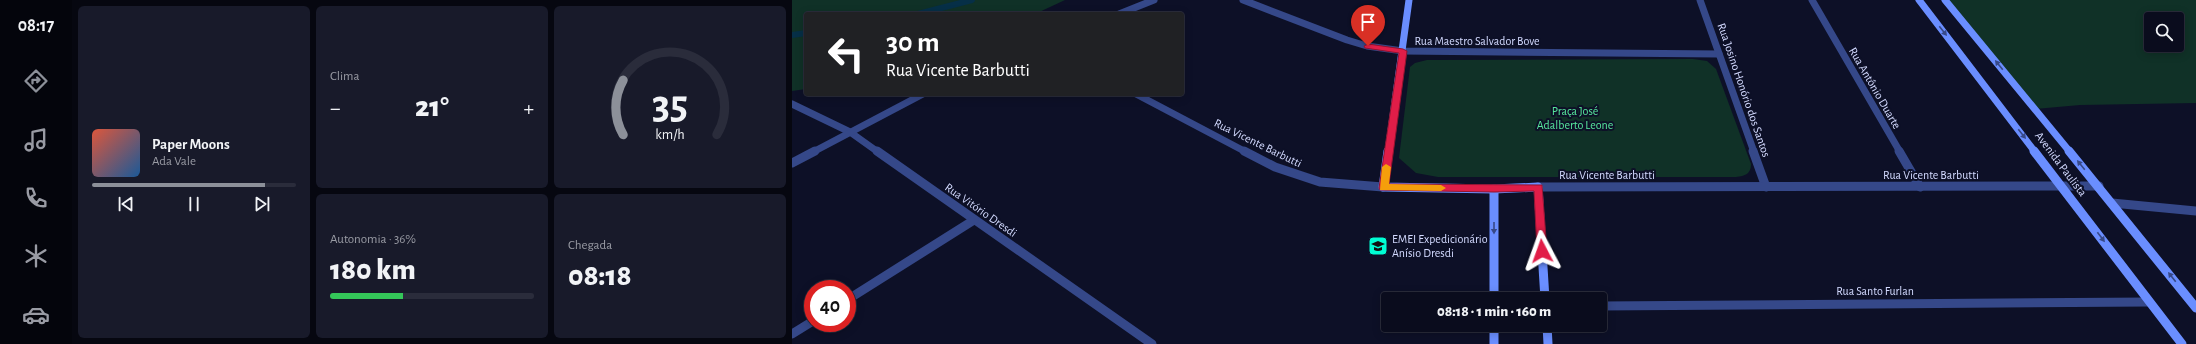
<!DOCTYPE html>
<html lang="pt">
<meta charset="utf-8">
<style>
:root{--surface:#0a0c1d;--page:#181a2a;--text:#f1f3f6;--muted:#999ba4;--line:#2a2c3b;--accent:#8c9099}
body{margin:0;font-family:"Alegreya Sans",sans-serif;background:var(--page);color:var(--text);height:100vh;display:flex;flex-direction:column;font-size:15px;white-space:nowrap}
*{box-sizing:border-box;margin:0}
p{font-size:13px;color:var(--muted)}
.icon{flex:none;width:22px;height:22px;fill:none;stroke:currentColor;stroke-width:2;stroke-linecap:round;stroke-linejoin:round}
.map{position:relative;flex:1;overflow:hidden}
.sheet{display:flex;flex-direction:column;gap:6px;padding:6px;background:#060710;width:720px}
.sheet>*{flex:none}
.hud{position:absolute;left:12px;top:12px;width:380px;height:84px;border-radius:4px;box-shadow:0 2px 10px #0003,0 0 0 1px var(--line);background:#202124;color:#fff;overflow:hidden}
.tools{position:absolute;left:1352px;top:12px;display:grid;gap:8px}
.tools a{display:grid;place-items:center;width:40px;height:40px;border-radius:4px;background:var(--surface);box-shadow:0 2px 10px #0003,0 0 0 1px var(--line);font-size:20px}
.speed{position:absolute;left:12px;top:280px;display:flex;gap:8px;font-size:20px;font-weight:700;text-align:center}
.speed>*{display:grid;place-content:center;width:52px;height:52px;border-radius:50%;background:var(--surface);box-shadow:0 2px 10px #0003,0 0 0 1px var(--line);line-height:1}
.speed .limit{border:6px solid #d22;background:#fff;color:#111}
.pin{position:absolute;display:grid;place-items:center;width:34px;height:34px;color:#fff;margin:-41px -17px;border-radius:50% 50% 50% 0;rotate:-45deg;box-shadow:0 0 4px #0007}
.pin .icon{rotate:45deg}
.me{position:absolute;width:44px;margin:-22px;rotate:356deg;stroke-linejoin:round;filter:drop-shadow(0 0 3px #0008)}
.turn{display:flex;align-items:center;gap:14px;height:84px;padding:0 16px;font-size:18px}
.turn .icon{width:52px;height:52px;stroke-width:2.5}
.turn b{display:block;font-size:28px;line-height:34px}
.big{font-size:30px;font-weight:800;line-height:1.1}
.sheet .card{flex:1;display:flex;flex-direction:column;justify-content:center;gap:6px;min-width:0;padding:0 14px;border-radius:6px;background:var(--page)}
.sheet .dial{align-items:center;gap:0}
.dial svg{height:104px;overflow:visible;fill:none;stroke:var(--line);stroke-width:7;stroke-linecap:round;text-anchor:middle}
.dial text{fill:var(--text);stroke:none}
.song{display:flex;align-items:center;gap:12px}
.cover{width:48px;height:48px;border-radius:6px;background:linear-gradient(135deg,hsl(10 70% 55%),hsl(210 70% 35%))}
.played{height:4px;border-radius:2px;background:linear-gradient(90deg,var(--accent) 85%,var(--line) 85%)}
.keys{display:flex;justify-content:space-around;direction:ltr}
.heat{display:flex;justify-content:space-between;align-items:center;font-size:22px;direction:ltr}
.charge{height:6px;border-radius:3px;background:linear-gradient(90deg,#34c759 36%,var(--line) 0)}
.sheet .tiles{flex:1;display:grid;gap:6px;grid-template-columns:repeat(3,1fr)}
.card:first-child{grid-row:span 2}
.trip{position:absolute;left:589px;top:292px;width:226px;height:40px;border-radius:4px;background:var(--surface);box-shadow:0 2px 10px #0003,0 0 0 1px var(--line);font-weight:800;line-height:40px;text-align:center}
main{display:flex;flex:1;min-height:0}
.tabs{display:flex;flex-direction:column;width:72px;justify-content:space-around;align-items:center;background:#04050c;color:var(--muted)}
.tabs .icon{width:28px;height:28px}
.tabs .on{color:var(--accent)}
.tabs b{font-size:18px;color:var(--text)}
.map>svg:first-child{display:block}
</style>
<main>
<nav class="tabs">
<b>08:17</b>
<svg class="icon on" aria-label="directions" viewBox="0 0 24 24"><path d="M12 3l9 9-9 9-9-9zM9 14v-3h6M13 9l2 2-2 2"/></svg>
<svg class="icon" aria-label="music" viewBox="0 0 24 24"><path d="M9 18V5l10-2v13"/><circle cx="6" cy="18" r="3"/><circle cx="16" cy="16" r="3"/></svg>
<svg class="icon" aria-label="phone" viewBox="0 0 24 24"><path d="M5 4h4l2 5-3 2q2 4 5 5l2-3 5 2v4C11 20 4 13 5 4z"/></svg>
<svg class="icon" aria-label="climate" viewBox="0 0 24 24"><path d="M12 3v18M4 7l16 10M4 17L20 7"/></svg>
<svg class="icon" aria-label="car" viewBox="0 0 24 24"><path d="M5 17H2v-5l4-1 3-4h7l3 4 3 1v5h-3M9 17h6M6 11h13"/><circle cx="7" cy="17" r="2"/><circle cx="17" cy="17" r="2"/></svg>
</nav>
<section class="sheet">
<div class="tiles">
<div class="card">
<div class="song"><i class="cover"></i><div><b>Paper Moons</b><p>Ada Vale</p></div></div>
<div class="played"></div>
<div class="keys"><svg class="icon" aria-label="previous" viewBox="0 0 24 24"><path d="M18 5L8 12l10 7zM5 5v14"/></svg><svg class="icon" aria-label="pause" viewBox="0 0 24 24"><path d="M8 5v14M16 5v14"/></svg><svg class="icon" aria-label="next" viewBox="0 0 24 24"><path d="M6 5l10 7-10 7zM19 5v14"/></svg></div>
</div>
<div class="card"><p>Clima</p>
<div class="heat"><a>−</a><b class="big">21°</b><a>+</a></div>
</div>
<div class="card dial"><svg viewBox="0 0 100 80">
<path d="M14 69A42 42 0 1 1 86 69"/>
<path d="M14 69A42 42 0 0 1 14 27" stroke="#8c9099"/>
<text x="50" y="56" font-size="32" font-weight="700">35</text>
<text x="50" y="72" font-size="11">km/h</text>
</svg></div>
<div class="card"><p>Autonomia · 36%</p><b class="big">180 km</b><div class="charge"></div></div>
<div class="card"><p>Chegada</p><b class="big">08:18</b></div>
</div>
</section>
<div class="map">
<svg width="1404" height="344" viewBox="0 0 1404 344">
<rect width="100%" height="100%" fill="#0d1027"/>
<g fill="#103127" fill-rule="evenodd">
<path d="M0 0H273L243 14H14V89L0 91Z"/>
<path d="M1154 0H1404V103L1288 105 1243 109ZM1359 19H1385V45H1359Z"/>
<path d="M901 59 915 61 924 69 959 164C959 174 953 176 944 177H646L624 173 607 158 618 67 623 63 635 60Z"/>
</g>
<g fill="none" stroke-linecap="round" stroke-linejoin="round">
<g stroke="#062f47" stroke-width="6">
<path d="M126 14 180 0"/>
<path d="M0 35 14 33"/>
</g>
<g stroke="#354889" stroke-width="7">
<path d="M451 0 555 40 575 46 611 51 927 54"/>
<path d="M908 0 962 152"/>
<path d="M1020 0 1108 152"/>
<path d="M327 14 362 0"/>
<path d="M344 94 454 152"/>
<path d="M0 104 58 132 86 152"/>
<path d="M21 152 131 94"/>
</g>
<g stroke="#354889" stroke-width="9">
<path d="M85 151 360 344"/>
<path d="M452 151 483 167 528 182 591 187"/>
<path d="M961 151 974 187"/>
<path d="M1107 151 1128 187"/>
<path d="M0 163 23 151"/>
<path d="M746 187 1307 186"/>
<path d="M1320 203 1404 211"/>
<path d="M55 300 182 220"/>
<path d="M808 306 1357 302"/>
<path d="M0 334 21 321"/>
</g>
<g stroke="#6a8eff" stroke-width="7">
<path d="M1127 0 1243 152"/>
<path d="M1153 0 1278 152"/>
<path d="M596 152 617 0"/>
</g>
<g stroke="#6a8eff" stroke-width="9">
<path d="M596 151 591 187 702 189 746 187 753 299"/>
<path d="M1242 151 1390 344"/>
<path d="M1277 151 1404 308"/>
<path d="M702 189V299"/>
<path d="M702 325V344"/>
<path d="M755 325 756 344"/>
</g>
</g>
<defs><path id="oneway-solid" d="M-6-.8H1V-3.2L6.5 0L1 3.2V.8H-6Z"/></defs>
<g fill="#374988">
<use href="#oneway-solid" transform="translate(1151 31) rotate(52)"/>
<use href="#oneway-solid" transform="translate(1207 65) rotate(-129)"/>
<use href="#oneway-solid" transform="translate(1230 134) rotate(52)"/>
<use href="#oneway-solid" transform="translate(1289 165) rotate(-129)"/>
<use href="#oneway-solid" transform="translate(702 228) rotate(90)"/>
<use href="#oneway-solid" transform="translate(1309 237) rotate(53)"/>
<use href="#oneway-solid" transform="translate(1380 277) rotate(-128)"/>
</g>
<path fill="#e11d48" stroke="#92132f" d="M576 44 611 49 615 51 597 184 750 185 755 251 754 254H747L745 251 742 191 702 192 588 190 587 188 607 53 573 48 572 46Z"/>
<path fill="#f59e0b" d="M594 164 599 167 597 184 649 185 654 188 649 191 588 190 590 167Z"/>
<defs>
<g id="school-square" transform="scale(1)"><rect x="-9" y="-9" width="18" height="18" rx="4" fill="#00fed4" stroke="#0d1027"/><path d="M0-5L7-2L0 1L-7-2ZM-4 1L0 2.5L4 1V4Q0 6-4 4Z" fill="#111"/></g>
</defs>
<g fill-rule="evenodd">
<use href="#school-square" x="586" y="246"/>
</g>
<g text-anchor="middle" stroke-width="4" stroke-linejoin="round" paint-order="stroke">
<g font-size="12" fill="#d3daff" stroke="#0d1027">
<text x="685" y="45">Rua Maestro Salvador Bove</text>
<text transform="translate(1083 88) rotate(60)" y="4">Rua Antônio Duarte</text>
<text transform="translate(952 90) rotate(71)" y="4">Rua Josino Honório dos Santos</text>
<text transform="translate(466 143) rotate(26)" y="4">Rua Vicente Barbutti</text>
<text transform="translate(1269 164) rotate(53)" y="4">Avenida Paulista</text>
<text x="815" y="179">Rua Vicente Barbutti</text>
<text x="1139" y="179">Rua Vicente Barbutti</text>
<text transform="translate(189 210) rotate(35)" y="4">Rua Vitório Dresdi</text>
<text x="1083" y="295">Rua Santo Furlan</text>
</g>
<g font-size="12" fill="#57e89d" stroke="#0d1027">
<text x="783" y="115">Praça José<tspan x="783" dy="14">Adalberto Leone</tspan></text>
</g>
<g font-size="12" fill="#d3daff" stroke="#0d1027" text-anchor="start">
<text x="600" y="243">EMEI Expedicionário<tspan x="600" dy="14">Anísio Dresdi</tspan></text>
</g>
</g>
</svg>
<div class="tools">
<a><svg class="icon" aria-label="search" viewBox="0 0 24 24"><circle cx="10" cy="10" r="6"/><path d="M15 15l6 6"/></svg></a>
</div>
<div class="speed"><div class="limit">40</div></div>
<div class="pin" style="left:576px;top:46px;background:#d93025"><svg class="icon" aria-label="arrive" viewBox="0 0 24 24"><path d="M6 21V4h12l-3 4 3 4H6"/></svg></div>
<svg class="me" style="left:750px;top:251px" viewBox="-20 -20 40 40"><path d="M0-17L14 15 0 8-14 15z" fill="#e11d48" stroke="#fff" stroke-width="4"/></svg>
<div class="trip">08:18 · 1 min · 160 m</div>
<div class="hud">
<div class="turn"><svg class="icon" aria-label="left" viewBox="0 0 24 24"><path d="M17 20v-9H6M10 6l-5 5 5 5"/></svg><div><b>30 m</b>Rua Vicente Barbutti</div></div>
</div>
</div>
</main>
